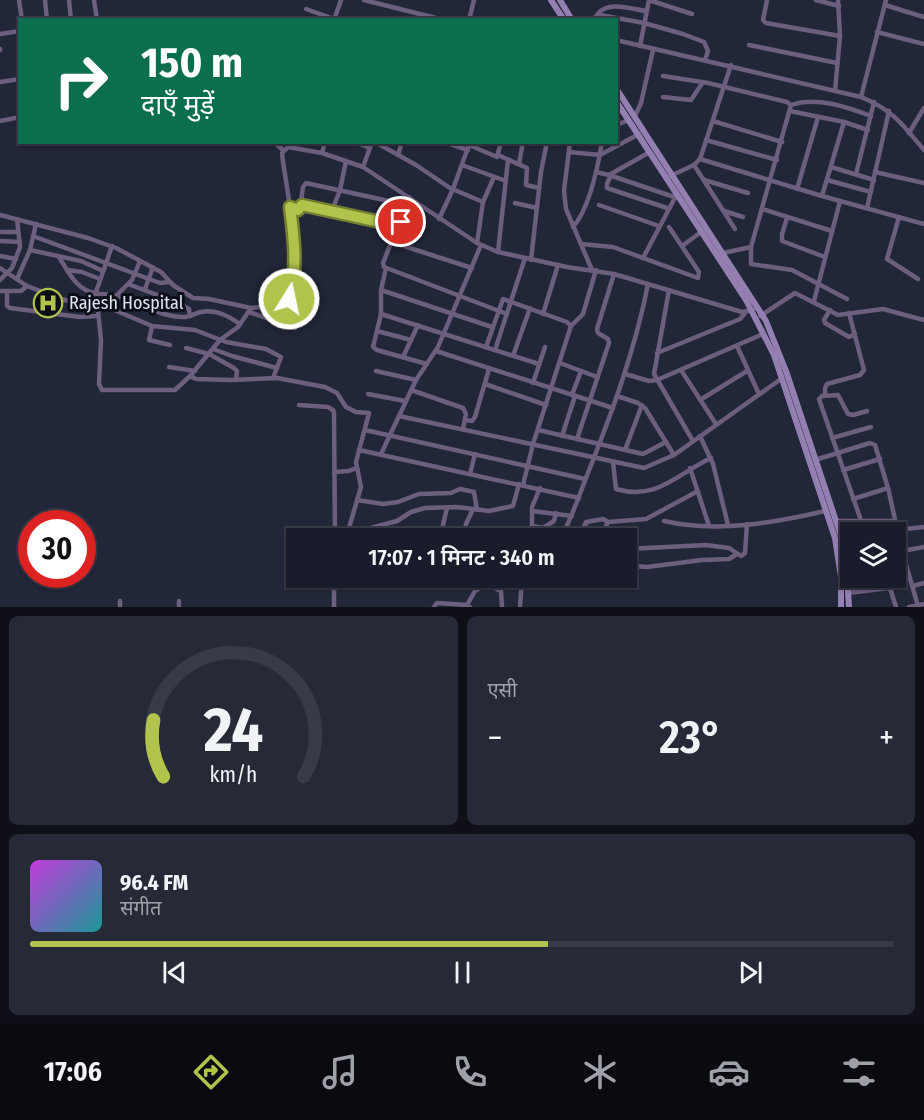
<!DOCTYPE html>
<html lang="hi">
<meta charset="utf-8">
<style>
:root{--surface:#191c2a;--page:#262936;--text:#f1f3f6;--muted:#9fa1a8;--line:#373a47;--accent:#b2c34c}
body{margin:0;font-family:"Fira Sans Condensed","Noto Sans Devanagari",sans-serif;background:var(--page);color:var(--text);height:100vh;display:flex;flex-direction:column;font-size:22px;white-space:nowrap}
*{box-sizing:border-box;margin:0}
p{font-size:20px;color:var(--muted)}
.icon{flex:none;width:33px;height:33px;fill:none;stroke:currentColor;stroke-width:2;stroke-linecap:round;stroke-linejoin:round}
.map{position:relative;height:607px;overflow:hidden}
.panel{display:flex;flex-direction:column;gap:9px;padding:9px;background:#0e0f17;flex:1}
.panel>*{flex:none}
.hud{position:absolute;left:18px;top:18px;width:600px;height:126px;border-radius:0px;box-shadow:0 2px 4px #0004,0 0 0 2px var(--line);background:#0b6e4f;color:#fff;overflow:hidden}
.controls{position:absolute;left:840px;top:522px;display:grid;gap:12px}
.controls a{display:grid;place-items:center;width:66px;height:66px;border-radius:0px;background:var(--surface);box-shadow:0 2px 4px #0004,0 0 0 2px var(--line);font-size:30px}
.speed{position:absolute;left:18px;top:510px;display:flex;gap:12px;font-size:30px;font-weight:700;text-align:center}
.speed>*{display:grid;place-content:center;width:78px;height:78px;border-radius:50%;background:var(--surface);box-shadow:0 2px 4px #0004,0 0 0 2px var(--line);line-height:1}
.speed .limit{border:9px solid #d22;background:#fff;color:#111}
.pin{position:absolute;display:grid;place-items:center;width:51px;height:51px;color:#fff;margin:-26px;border:3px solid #fff;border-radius:50%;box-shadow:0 2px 6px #0007}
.me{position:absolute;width:66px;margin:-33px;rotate:10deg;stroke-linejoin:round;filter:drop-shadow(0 0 4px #0008)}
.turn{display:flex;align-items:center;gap:21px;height:126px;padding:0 24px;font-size:27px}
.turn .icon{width:78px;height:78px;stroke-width:2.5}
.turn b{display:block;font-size:42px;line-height:51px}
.big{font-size:45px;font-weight:600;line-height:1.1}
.panel .card{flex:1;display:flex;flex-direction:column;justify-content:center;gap:9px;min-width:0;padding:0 21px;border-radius:9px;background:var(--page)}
.panel .dial{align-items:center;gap:0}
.dial svg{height:156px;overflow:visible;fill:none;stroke:var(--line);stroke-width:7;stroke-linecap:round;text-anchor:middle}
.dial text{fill:var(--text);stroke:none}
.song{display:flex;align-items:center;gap:18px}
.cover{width:72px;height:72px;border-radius:9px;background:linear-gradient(135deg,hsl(290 70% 55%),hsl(180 70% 35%))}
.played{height:6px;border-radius:3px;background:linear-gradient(90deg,var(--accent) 60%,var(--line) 60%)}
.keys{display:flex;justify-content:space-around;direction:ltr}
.heat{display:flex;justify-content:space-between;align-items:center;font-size:33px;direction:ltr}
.panel .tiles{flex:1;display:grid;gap:9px;grid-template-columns:1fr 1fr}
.card:last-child{grid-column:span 2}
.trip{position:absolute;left:286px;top:528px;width:351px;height:60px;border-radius:0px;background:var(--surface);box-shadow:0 2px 4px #0004,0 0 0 2px var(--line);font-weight:600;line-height:60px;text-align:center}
.menu{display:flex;height:96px;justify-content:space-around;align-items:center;background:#0a0b11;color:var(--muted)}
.menu .icon{width:42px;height:42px}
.menu .current{color:var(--accent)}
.menu b{font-size:27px;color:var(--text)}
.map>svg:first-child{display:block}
</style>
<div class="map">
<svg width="924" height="607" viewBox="0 0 924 607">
<rect width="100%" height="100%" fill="#212638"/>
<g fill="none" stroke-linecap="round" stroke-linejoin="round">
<g stroke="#6c5f7e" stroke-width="4.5">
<path d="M19 0 22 20"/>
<path d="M45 0 47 20"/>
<path d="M69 0 71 20"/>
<path d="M94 0 97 20"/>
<path d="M364 0 444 20"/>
<path d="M767 0 763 20 766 23 840 36"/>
<path d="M816 0 839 6"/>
<path d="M885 5 924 17"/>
<path d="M306 9 334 19"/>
<path d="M597 15C607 0 631 9 646 11"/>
<path d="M334 20 341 0"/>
<path d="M469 20 474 0"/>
<path d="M589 20 600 15 644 23 683 34 704 42 708 51 705 60"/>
<path d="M877 32 924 44"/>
<path d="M0 34 20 31"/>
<path d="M616 40 861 97C893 110 903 125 924 150"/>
<path d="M749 45 837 63"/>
<path d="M640 46 649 0 692 14"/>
<path d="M0 49V50"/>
<path d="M663 76 708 83 787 102 791 105 751 247V264L792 270 847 299"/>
<path d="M0 82 20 79"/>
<path d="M835 91 840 36 838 0"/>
<path d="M663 97 691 100 703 82"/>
<path d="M861 97 886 0"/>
<path d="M791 105C816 96 847 107 871 116"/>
<path d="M790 111 844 122 868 130"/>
<path d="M635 116 641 103 653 50"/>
<path d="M0 121 20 117"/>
<path d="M713 121 782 142"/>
<path d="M616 125 629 120"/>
<path d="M909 133 924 108"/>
<path d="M706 140 777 160"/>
<path d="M63 142V143"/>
<path d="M274 142 283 150"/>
<path d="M355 142 370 148"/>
<path d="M375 142 416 165 450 188 483 202"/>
<path d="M444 142 468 150"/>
<path d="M570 142 564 191 566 209 592 270"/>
<path d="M469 145 497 157 501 142"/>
<path d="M569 152 600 155 639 134"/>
<path d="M322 153 325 142"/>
<path d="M398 155 402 142"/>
<path d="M498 155 527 168 526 185 539 188"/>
<path d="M700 159 822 196 924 224"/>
<path d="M519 164 523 142"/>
<path d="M462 165 506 181"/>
<path d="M694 165 735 229"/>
<path d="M363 167 372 142"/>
<path d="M831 167 874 180"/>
<path d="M596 172 609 175 650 152"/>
<path d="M875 172 924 183"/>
<path d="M856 174 874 102"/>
<path d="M609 175 674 197"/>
<path d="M611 175 607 184V188L667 208"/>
<path d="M666 178 694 165 700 159 731 65"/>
<path d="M704 180 748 193"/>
<path d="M827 180 871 192"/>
<path d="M797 189 818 117"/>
<path d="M822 196 844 122"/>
<path d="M409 197 383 263 384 267 507 314"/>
<path d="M515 203 537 208"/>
<path d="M302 205 399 226"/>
<path d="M599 205 659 226"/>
<path d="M290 207 300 209 303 187 306 183 407 205"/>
<path d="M867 208 889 111"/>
<path d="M762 209 832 231"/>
<path d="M332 211 340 190 346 161"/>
<path d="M724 211 743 217"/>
<path d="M0 215 88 238 116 248 161 272 173 285 193 298 209 299 251 308 285 304C308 281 285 185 282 153L288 147 322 153 363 167 477 243 498 252 567 267 614 274 742 312 753 310"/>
<path d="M899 217 887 259 918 279"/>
<path d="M787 218 782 234V241L825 257"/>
<path d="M439 219 453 189 470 142"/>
<path d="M573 227C589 209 598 166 602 142"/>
<path d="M0 232H18"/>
<path d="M33 236 160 283 170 282"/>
<path d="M0 241 20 242"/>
<path d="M391 242 472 268"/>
<path d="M477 243 483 202 494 177"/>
<path d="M581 244 613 247 698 278 699 272 669 227"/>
<path d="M112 246 96 292 101 340 99 384 102 390H175L190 376 220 340 238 327 251 308"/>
<path d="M682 246 701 232"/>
<path d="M30 250 81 261 103 271"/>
<path d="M498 252 508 160"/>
<path d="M723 253 751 247"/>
<path d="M0 256 16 259"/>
<path d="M59 257C65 266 71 280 81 287 92 296 104 293 116 296 139 301 159 317 183 317 190 317 195 313 201 312 215 309 229 316 240 324"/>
<path d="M643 258 677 194"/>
<path d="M531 260 541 172 547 142"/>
<path d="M0 268 27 286 62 299 78 304H91L112 309 152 326 195 330 226 342 266 349 281 357 273 378"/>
<path d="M386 268 381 290V314L373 347 377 350 427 364"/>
<path d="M68 270 82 272 100 279"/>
<path d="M17 279 30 250 36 224"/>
<path d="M0 280 12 268 20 247 17 219"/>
<path d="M128 284 176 302 189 309 190 316"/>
<path d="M145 289 153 267"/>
<path d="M381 290 492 327"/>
<path d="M669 290 654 374 693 441"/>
<path d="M0 291H21L27 286"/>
<path d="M7 292V306L10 308 80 317 98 316"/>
<path d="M116 296 132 280 140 261"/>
<path d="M814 301 840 201"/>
<path d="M830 310 824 320 825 323 849 337 855 334"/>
<path d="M249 312 295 328"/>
<path d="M381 314 539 364"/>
<path d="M543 314 558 265"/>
<path d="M760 316 795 293 838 315 883 309 924 320"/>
<path d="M152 326 149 340 170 345"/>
<path d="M571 326 583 314 596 270"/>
<path d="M377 331 411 340"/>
<path d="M737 346 759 394"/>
<path d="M486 347 503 299 567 322 571 326 533 444 523 485"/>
<path d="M186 348 209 354 234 368 237 371 236 380"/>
<path d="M213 349 232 356 277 368"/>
<path d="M495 350 525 258"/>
<path d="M436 351 613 408"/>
<path d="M657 353 740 319 745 313"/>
<path d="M513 356 530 308"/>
<path d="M403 357 418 325"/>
<path d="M560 363 597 377"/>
<path d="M169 367 195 371"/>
<path d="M681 370 716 424"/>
<path d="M376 371 416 380"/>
<path d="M625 374 649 381 657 380 763 334"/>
<path d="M190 376 196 379 231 380 277 378 325 387 337 393 346 407 356 412 369 413 356 462 361 487 346 538"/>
<path d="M533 383 545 347"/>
<path d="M485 384 546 405"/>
<path d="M411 390 463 408 466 414 463 429"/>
<path d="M368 394 405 401"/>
<path d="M572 395 581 371"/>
<path d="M617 396 638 403 645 408 674 455"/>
<path d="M825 396V388L827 384 860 375 864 370 849 313"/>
<path d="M700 400 747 371"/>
<path d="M299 405 328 407 333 410 334 413 335 538"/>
<path d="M399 416 644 468 674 455 781 379"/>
<path d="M465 420 472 421 475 417 489 369"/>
<path d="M365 430 585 479"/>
<path d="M538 430 643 454 666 442"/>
<path d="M562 436 575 396"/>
<path d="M700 436 713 464 728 525"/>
<path d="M832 438 871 427"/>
<path d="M577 439 609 343 608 339 598 333 597 329 614 274"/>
<path d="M359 450 579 498"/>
<path d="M625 450 642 405"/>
<path d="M381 454 416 380 438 347 481 245"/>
<path d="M815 460 870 443 875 445 888 488 902 551 918 606"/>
<path d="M613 462 616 489C657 501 677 474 711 458"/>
<path d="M690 468 709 526"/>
<path d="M843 470 880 459"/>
<path d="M334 472 349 471 356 468"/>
<path d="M470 474 475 454"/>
<path d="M540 488 532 507V526L543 528"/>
<path d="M853 499 888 488"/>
<path d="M357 500 383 504 398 502 419 494 451 493 460 489 474 492 477 510"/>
<path d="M447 508 442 529 443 538 464 537"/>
<path d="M532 511 572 516"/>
<path d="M664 521C716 533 774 523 825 511"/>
<path d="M835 521H895"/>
<path d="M584 526 607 536"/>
<path d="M896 530 924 527"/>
<path d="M865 532 819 399 822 396 838 395 848 414 853 415 867 411"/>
<path d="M348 534 397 521 411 512 425 508 457 507 489 511 513 506 519 484"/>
<path d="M464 538 466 524 473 509"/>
<path d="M538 538 543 528 554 521 556 513"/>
<path d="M561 538C571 519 578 499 586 478 611 415 635 351 648 284"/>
<path d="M582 538V532L586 522 603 519 608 522"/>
<path d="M608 538 606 526 608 522 646 519 698 491"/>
<path d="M627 549 706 545 729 548 741 556 745 553 747 524"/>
<path d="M902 551 924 547"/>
<path d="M627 562 635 566 647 567 702 560 729 559 737 554"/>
<path d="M913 586 924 583"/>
<path d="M848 593 889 588 891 591 896 607"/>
<path d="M120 601V607"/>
<path d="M467 605 475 591 486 584 501 591 502 607"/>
<path d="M179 607V601"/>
<path d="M334 607V578"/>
<path d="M434 607 437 603 467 605 470 607"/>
<path d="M520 607 522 578"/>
<path d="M909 607 924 604"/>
</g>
<g stroke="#937fb0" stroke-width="6">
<path d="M551 0 564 20"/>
<path d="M560 0 572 20"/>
<path d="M616 88 766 321 786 371 843 542 847 576 849 607"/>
<path d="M616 101 746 300 774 355 835 538 841 577V607"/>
</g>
</g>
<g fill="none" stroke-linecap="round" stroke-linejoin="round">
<g stroke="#747f31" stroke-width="15">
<path id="route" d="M289 299C298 266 294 240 290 207L298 210 302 205 399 226 401 222"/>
</g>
<use href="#route" stroke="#b2c34c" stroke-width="10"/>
</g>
<defs>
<g id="hospital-ring" transform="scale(1.5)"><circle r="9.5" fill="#0d0f18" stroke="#b2c34c" stroke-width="1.5"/><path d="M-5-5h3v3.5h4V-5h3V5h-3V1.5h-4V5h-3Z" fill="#b2c34c"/></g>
</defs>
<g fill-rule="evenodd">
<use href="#hospital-ring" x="48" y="303"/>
</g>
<g text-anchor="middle" stroke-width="6" stroke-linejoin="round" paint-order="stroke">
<g font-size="18" fill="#dfe3f0" stroke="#0d0f18" text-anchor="start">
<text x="69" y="309">Rajesh Hospital</text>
</g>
</g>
</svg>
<div class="controls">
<a><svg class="icon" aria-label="layers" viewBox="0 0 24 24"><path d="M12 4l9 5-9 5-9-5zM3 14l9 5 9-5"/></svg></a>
</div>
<div class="speed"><div class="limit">30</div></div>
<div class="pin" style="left:401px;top:222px;background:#d93025"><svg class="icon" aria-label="arrive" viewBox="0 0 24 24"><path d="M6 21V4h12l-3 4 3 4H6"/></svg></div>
<svg class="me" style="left:289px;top:299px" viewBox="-20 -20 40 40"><circle r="17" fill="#b2c34c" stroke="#fff" stroke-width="3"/><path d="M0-11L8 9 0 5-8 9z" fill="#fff"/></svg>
<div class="trip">17:07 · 1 मिनट · 340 m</div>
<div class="hud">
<div class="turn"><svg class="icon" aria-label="right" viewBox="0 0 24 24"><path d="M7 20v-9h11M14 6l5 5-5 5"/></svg><div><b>150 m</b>दाएँ मुड़ें</div></div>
</div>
</div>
<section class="panel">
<div class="tiles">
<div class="card dial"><svg viewBox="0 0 100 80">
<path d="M14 69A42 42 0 1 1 86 69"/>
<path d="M14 69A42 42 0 0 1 9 40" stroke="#b2c34c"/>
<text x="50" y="56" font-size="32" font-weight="700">24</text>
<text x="50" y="72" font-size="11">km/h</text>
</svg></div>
<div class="card"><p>एसी</p>
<div class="heat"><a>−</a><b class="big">23°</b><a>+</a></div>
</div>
<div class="card">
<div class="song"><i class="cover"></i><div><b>96.4 FM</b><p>संगीत</p></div></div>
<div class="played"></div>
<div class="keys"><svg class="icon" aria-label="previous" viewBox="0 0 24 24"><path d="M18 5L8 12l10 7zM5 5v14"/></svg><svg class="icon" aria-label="pause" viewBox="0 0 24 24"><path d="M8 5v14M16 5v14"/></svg><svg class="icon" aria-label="next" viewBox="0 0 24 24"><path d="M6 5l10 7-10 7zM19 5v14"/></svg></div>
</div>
</div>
</section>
<nav class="menu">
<b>17:06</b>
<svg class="icon current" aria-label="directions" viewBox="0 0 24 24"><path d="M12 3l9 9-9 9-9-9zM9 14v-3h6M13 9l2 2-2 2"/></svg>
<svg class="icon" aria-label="music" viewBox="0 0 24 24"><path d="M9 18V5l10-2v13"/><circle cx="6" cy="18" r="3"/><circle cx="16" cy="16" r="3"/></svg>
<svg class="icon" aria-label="phone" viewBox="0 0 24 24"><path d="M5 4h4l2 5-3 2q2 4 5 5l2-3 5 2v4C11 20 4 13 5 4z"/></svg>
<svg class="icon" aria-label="climate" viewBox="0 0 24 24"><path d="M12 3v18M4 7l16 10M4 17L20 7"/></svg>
<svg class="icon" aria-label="car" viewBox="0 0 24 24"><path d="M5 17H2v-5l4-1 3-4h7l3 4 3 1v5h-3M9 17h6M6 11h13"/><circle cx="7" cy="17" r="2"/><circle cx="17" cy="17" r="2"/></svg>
<svg class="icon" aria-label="filters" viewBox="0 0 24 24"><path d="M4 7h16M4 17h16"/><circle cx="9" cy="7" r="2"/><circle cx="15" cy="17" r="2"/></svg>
</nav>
